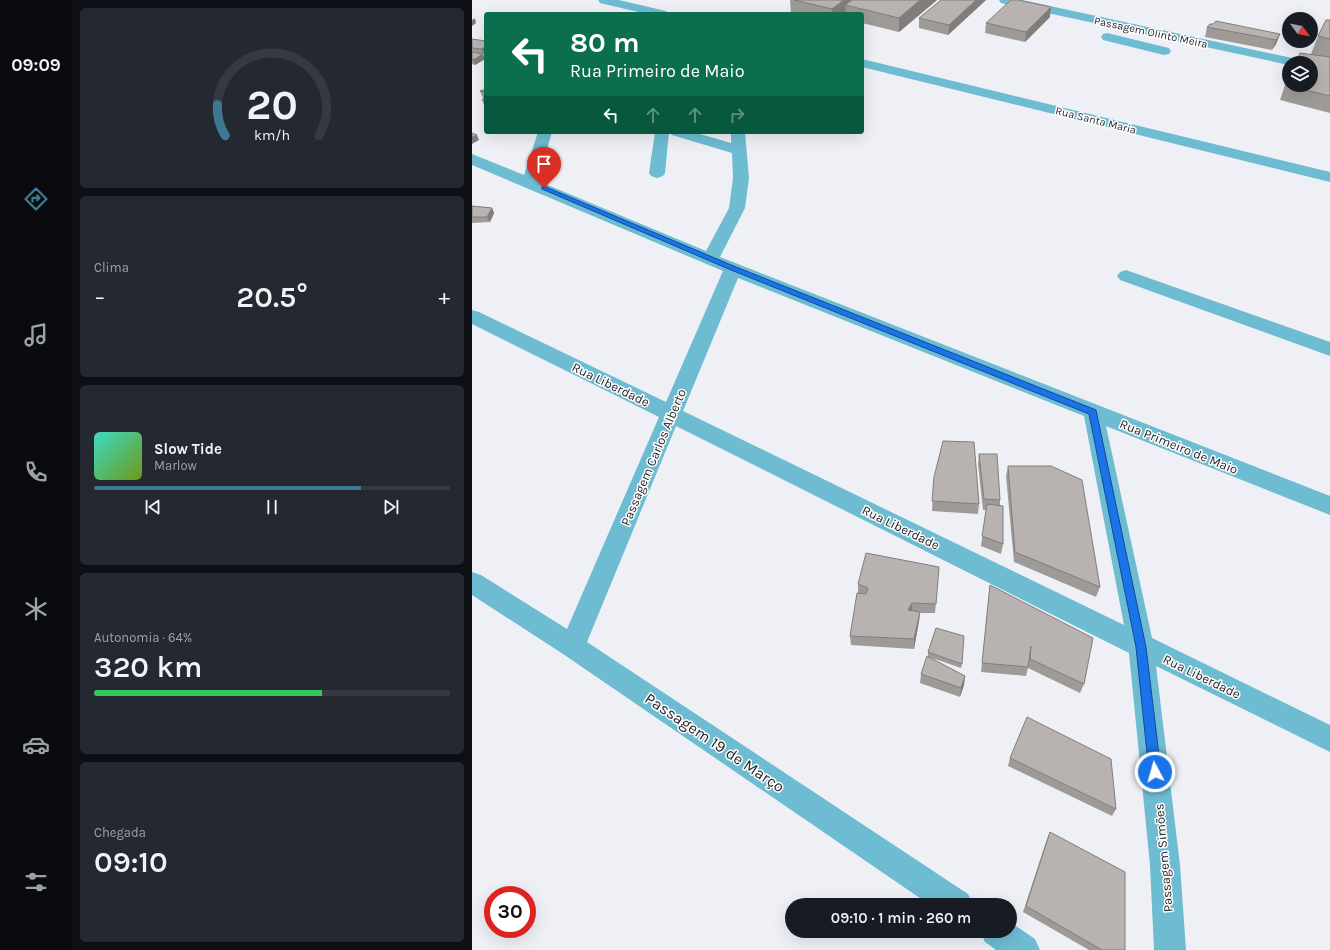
<!DOCTYPE html>
<html lang="pt">
<meta charset="utf-8">
<style>
:root{--surface:#171b24;--page:#242831;--text:#f1f3f6;--muted:#9ea1a6;--line:#363941;--accent:#3d7890}
body{margin:0;font-family:Karla,sans-serif;background:var(--page);color:var(--text);height:100vh;display:flex;flex-direction:column;font-size:15px;white-space:nowrap}
*{box-sizing:border-box;margin:0}
p{font-size:13px;color:var(--muted)}
.icon{flex:none;width:22px;height:22px;fill:none;stroke:currentColor;stroke-width:2;stroke-linecap:round;stroke-linejoin:round}
.map{position:relative;flex:1;overflow:hidden}
.side{display:flex;flex-direction:column;gap:8px;padding:8px;background:#0d0f14;width:400px}
.side>*{flex:none}
.guide{position:absolute;left:12px;top:12px;width:380px;height:122px;border-radius:4px;box-shadow:0 4px 16px #0002;background:#0b6e4f;color:#fff;overflow:hidden}
.needle{width:26px;rotate:122deg}
.buttons{position:absolute;left:810px;top:12px;display:grid;gap:8px}
.buttons a{display:grid;place-items:center;width:36px;height:36px;border-radius:50%;background:var(--surface);box-shadow:0 4px 16px #0002;font-size:20px}
.speed{position:absolute;left:12px;top:886px;display:flex;gap:8px;font-size:20px;font-weight:700;text-align:center}
.speed>*{display:grid;place-content:center;width:52px;height:52px;border-radius:50%;background:var(--surface);box-shadow:0 4px 16px #0002;line-height:1}
.speed .limit{border:6px solid #d22;background:#fff;color:#111}
.pin{position:absolute;display:grid;place-items:center;width:34px;height:34px;color:#fff;margin:-41px -17px;border-radius:50% 50% 50% 0;rotate:-45deg;box-shadow:0 0 4px #0007}
.pin .icon{rotate:45deg}
.me{position:absolute;width:44px;margin:-22px;rotate:354deg;stroke-linejoin:round;filter:drop-shadow(0 0 3px #0008)}
.turn{display:flex;align-items:center;gap:14px;height:84px;padding:0 20px;font-size:18px}
.turn .icon{width:52px;height:52px;stroke-width:2.5}
.turn b{display:block;font-size:28px;line-height:34px}
.lanes{display:flex;align-items:center;height:38px;padding:0 20px;background:#0003;justify-content:center;gap:20px;direction:ltr}
.lanes .off{opacity:.35}
.big{font-size:30px;font-weight:600;line-height:1.1}
.side .tile{flex:1;display:flex;flex-direction:column;justify-content:center;gap:6px;min-width:0;padding:0 14px;border-radius:6px;background:var(--page)}
.side .dial{align-items:center;gap:0}
.dial svg{height:104px;overflow:visible;fill:none;stroke:var(--line);stroke-width:7;stroke-linecap:round;text-anchor:middle}
.dial text{fill:var(--text);stroke:none}
.song{display:flex;align-items:center;gap:12px}
.cover{width:48px;height:48px;border-radius:6px;background:linear-gradient(135deg,hsl(170 70% 55%),hsl(80 70% 35%))}
.played{height:4px;border-radius:2px;background:linear-gradient(90deg,var(--accent) 75%,var(--line) 75%)}
.keys{display:flex;justify-content:space-around;direction:ltr}
.heat{display:flex;justify-content:space-between;align-items:center;font-size:22px;direction:ltr}
.charge{height:6px;border-radius:3px;background:linear-gradient(90deg,#34c759 64%,var(--line) 0)}
.trip{position:absolute;left:313px;top:898px;width:232px;height:40px;border-radius:20px;background:var(--surface);box-shadow:0 4px 16px #0002;font-weight:600;line-height:40px;text-align:center}
main{display:flex;flex:1;min-height:0}
.tabs{display:flex;flex-direction:column;width:72px;justify-content:space-around;align-items:center;background:#090b0e;color:var(--muted)}
.tabs .icon{width:28px;height:28px}
.tabs .current{color:var(--accent)}
.tabs b{font-size:18px;color:var(--text)}
.map>svg:first-child{display:block}
</style>
<main>
<nav class="tabs">
<b>09:09</b>
<svg class="icon current" aria-label="directions" viewBox="0 0 24 24"><path d="M12 3l9 9-9 9-9-9zM9 14v-3h6M13 9l2 2-2 2"/></svg>
<svg class="icon" aria-label="music" viewBox="0 0 24 24"><path d="M9 18V5l10-2v13"/><circle cx="6" cy="18" r="3"/><circle cx="16" cy="16" r="3"/></svg>
<svg class="icon" aria-label="phone" viewBox="0 0 24 24"><path d="M5 4h4l2 5-3 2q2 4 5 5l2-3 5 2v4C11 20 4 13 5 4z"/></svg>
<svg class="icon" aria-label="climate" viewBox="0 0 24 24"><path d="M12 3v18M4 7l16 10M4 17L20 7"/></svg>
<svg class="icon" aria-label="car" viewBox="0 0 24 24"><path d="M5 17H2v-5l4-1 3-4h7l3 4 3 1v5h-3M9 17h6M6 11h13"/><circle cx="7" cy="17" r="2"/><circle cx="17" cy="17" r="2"/></svg>
<svg class="icon" aria-label="filters" viewBox="0 0 24 24"><path d="M4 7h16M4 17h16"/><circle cx="9" cy="7" r="2"/><circle cx="15" cy="17" r="2"/></svg>
</nav>
<section class="side">
<div class="tile dial"><svg viewBox="0 0 100 80">
<path d="M14 69A42 42 0 1 1 86 69"/>
<path d="M14 69A42 42 0 0 1 8 45" stroke="#3d7890"/>
<text x="50" y="56" font-size="32" font-weight="700">20</text>
<text x="50" y="72" font-size="11">km/h</text>
</svg></div>
<div class="tile"><p>Clima</p>
<div class="heat"><a>−</a><b class="big">20.5°</b><a>+</a></div>
</div>
<div class="tile">
<div class="song"><i class="cover"></i><div><b>Slow Tide</b><p>Marlow</p></div></div>
<div class="played"></div>
<div class="keys"><svg class="icon" aria-label="previous" viewBox="0 0 24 24"><path d="M18 5L8 12l10 7zM5 5v14"/></svg><svg class="icon" aria-label="pause" viewBox="0 0 24 24"><path d="M8 5v14M16 5v14"/></svg><svg class="icon" aria-label="next" viewBox="0 0 24 24"><path d="M6 5l10 7-10 7zM19 5v14"/></svg></div>
</div>
<div class="tile"><p>Autonomia · 64%</p><b class="big">320 km</b><div class="charge"></div></div>
<div class="tile"><p>Chegada</p><b class="big">09:10</b></div>
</section>
<div class="map">
<svg width="858" height="950" viewBox="0 0 858 950">
<rect width="100%" height="100%" fill="#eff0f6"/>
<g fill="none" stroke-linecap="round" stroke-linejoin="round">
<g fill="#6dbcd2" fill-rule="evenodd">
<path d="M126 0H147L194 11 196 14H175L128 3Z"/>
<path d="M527 0H550L825 59 830 60 832 63H817V65L533 4 529 3Z"/>
<path d="M635 33 697 48 699 51 697 54 692 55 631 40 629 37 631 34Z"/>
<path d="M390 59 858 172V182L390 67Z"/>
<path d="M66 132H80L66 181 234 251 257 208 261 178 260 153 200 135 198 132H221L259 143V132H273L277 178 273 208 248 257 858 496V515L634 426 680 638 858 725V752L684 666 708 865 714 950H682L678 865 657 653 204 426 115 642 496 894 501 905H458L91 654 0 595V572L9 575 95 629 187 417 0 324V310L7 312 194 402 251 271 0 165V154L52 175ZM266 278 612 416 652 625 211 411Z"/>
<path d="M183 132H197L193 173 191 176 185 178 179 176 177 173Z"/>
<path d="M654 270 858 342V356L648 280 645 276 648 272Z"/>
<path d="M538 922 563 939 568 950H524L513 942 508 931H538Z"/>
</g>
</g>
<g fill="#9e9a97">
<path d="M318 0H465L427 32 390 23V14H374V13L373 14H324L319 13Z"/>
<path d="M514 0 476 35 447 28V18Z"/>
<path d="M578 17 553 42 513 33 514 23Z"/>
<path d="M858 20V113L808 100 813 85 839 54 846 36Z"/>
<path d="M735 27 808 34 804 44 800 50 733 37Z"/>
<path d="M0 39 14 41 12 54H11L13 59 3 65 0 64Z"/>
<path d="M14 89V110L10 100 11 98 8 91Z"/>
<path d="M0 206 20 208 22 213 18 222 0 223Z"/>
<path d="M507 454 528 500V505L531 544 529 554 509 546 514 510H511L506 464Z"/>
<path d="M536 466 628 587 624 597 542 562 534 476Z"/>
<path d="M462 477 507 504 506 514 460 511Z"/>
<path d="M467 567 463 613H448L447 621 442 649 379 645 378 636 386 593V584Z"/>
<path d="M518 585 612 684 608 693 556 668 554 676 509 672Z"/>
<path d="M456 652 490 664 489 668 457 657 493 676 492 685 488 697 448 683 449 674 456 657Z"/>
<path d="M538 758 644 809 640 816 536 766Z"/>
<path d="M578 832 653 950H617L551 912 575 839Z"/>
</g>
<g fill="#817d7b">
<path d="M372 0H391L373 5 374 13 373 14H361L360 9Z"/>
<path d="M448 0H465L427 32V18Z"/>
<path d="M504 0H514L476 35 477 25Z"/>
<path d="M579 7 578 17 553 42 554 32Z"/>
<path d="M3 18 4 23 0 26V20Z"/>
<path d="M808 34 804 44 800 50 804 40Z"/>
<path d="M14 46V52L12 54 10 49Z"/>
<path d="M11 54 13 59 3 65 1 60Z"/>
<path d="M5 135 7 140 0 144V137Z"/>
<path d="M20 208 22 213 18 222 15 217Z"/>
<path d="M440 603V612L436 610Z"/>
<path d="M448 612 447 621 442 649V639Z"/>
<path d="M493 676 492 685 488 697 489 688Z"/>
</g>
<g fill="#b8b3b0" stroke="#817d7b">
<path d="M322 0H372L360 9Z"/>
<path d="M380 0H448L427 18 373 5Z"/>
<path d="M469 0H504L477 25 447 18Z"/>
<path d="M539 0H546L579 7 554 32 514 23Z"/>
<path d="M854 20H858V39L846 36Z"/>
<path d="M744 21 808 34 804 40 735 27 738 24H741Z"/>
<path d="M0 39 14 41V46L10 49 0 48Z"/>
<path d="M0 52 11 54 1 60H0Z"/>
<path d="M828 53 858 57V96L813 85 817 77V85H839V63H823Z"/>
<path d="M14 89V92L8 91Z"/>
<path d="M14 96V100H10Z"/>
<path d="M0 133 5 135 0 137Z"/>
<path d="M0 206 20 208 15 217H0Z"/>
<path d="M471 441 502 442 507 504 460 501 462 477Z"/>
<path d="M507 454H525L528 500 512 499Z"/>
<path d="M536 466H579L610 480 628 587 543 552Z"/>
<path d="M515 504 531 506V544L510 536Z"/>
<path d="M394 553 467 567 464 604 440 603 436 610 448 612 442 639 378 636 385 593 394 594 396 588 386 584Z"/>
<path d="M518 585 621 638 612 684 558 659 559 646 556 667 510 663Z"/>
<path d="M464 628 492 636 490 664 456 652Z"/>
<path d="M455 656 493 676 489 688 449 674Z"/>
<path d="M555 717 639 759 644 809 538 758Z"/>
<path d="M578 832 653 872V950H630L554 906Z"/>
</g>
<path fill="#1a73e8" stroke="#114b97" d="M70 187H74L264 267 624 410 674 647 689 772 687 776 683 777 679 776 677 772 664 647 617 414 259 270 70 189Z"/>
<g text-anchor="middle" stroke-width="3" stroke-linejoin="round" paint-order="stroke">
<g font-size="11" fill="#272729" stroke="#fefeff">
<text transform="translate(679 32) rotate(12)" y="4">Passagem Olinto Meira</text>
<text transform="translate(624 120) rotate(14)" y="4">Rua Santa Maria</text>
</g>
<g font-size="13" fill="#272729" stroke="#fefeff">
<text transform="translate(139 384) rotate(26)" y="5">Rua Liberdade</text>
<text transform="translate(707 446) rotate(22)" y="5">Rua Primeiro de Maio</text>
<text transform="translate(181 457) rotate(-67)" y="5">Passagem Carlos Alberto</text>
<text transform="translate(429 527) rotate(26)" y="5">Rua Liberdade</text>
<text transform="translate(730 676) rotate(26)" y="5">Rua Liberdade</text>
<text transform="translate(691 858) rotate(-95)" y="5">Passagem Simões</text>
</g>
<g font-size="16" fill="#272729" stroke="#fefeff">
<text transform="translate(243 742) rotate(34)" y="6">Passagem 19 de Março</text>
</g>
</g>
</svg>
<div class="buttons">
<a><svg class="needle" viewBox="-14 -14 28 28"><path d="M0-13l5 13h-10z" fill="#e53935"/><path d="M0 13l5-13h-10z" fill="#9ea1a6"/></svg></a>
<a><svg class="icon" aria-label="layers" viewBox="0 0 24 24"><path d="M12 4l9 5-9 5-9-5zM3 14l9 5 9-5"/></svg></a>
</div>
<div class="speed"><div class="limit">30</div></div>
<div class="pin" style="left:72px;top:188px;background:#d93025"><svg class="icon" aria-label="arrive" viewBox="0 0 24 24"><path d="M6 21V4h12l-3 4 3 4H6"/></svg></div>
<svg class="me" style="left:683px;top:772px" viewBox="-20 -20 40 40"><circle r="17" fill="#1a73e8" stroke="#fff" stroke-width="3"/><path d="M0-11L8 9 0 5-8 9z" fill="#fff"/></svg>
<div class="trip">09:10 · 1 min · 260 m</div>
<div class="guide">
<div class="turn"><svg class="icon" aria-label="left" viewBox="0 0 24 24"><path d="M17 20v-9H6M10 6l-5 5 5 5"/></svg><div><b>80 m</b>Rua Primeiro de Maio</div></div>
<div class="lanes"><svg class="icon" aria-label="left" viewBox="0 0 24 24"><path d="M17 20v-9H6M10 6l-5 5 5 5"/></svg><svg class="icon off" aria-label="ahead" viewBox="0 0 24 24"><path d="M12 20V5M6 11l6-6 6 6"/></svg><svg class="icon off" aria-label="ahead" viewBox="0 0 24 24"><path d="M12 20V5M6 11l6-6 6 6"/></svg><svg class="icon off" aria-label="right" viewBox="0 0 24 24"><path d="M7 20v-9h11M14 6l5 5-5 5"/></svg></div>
</div>
</div>
</main>
